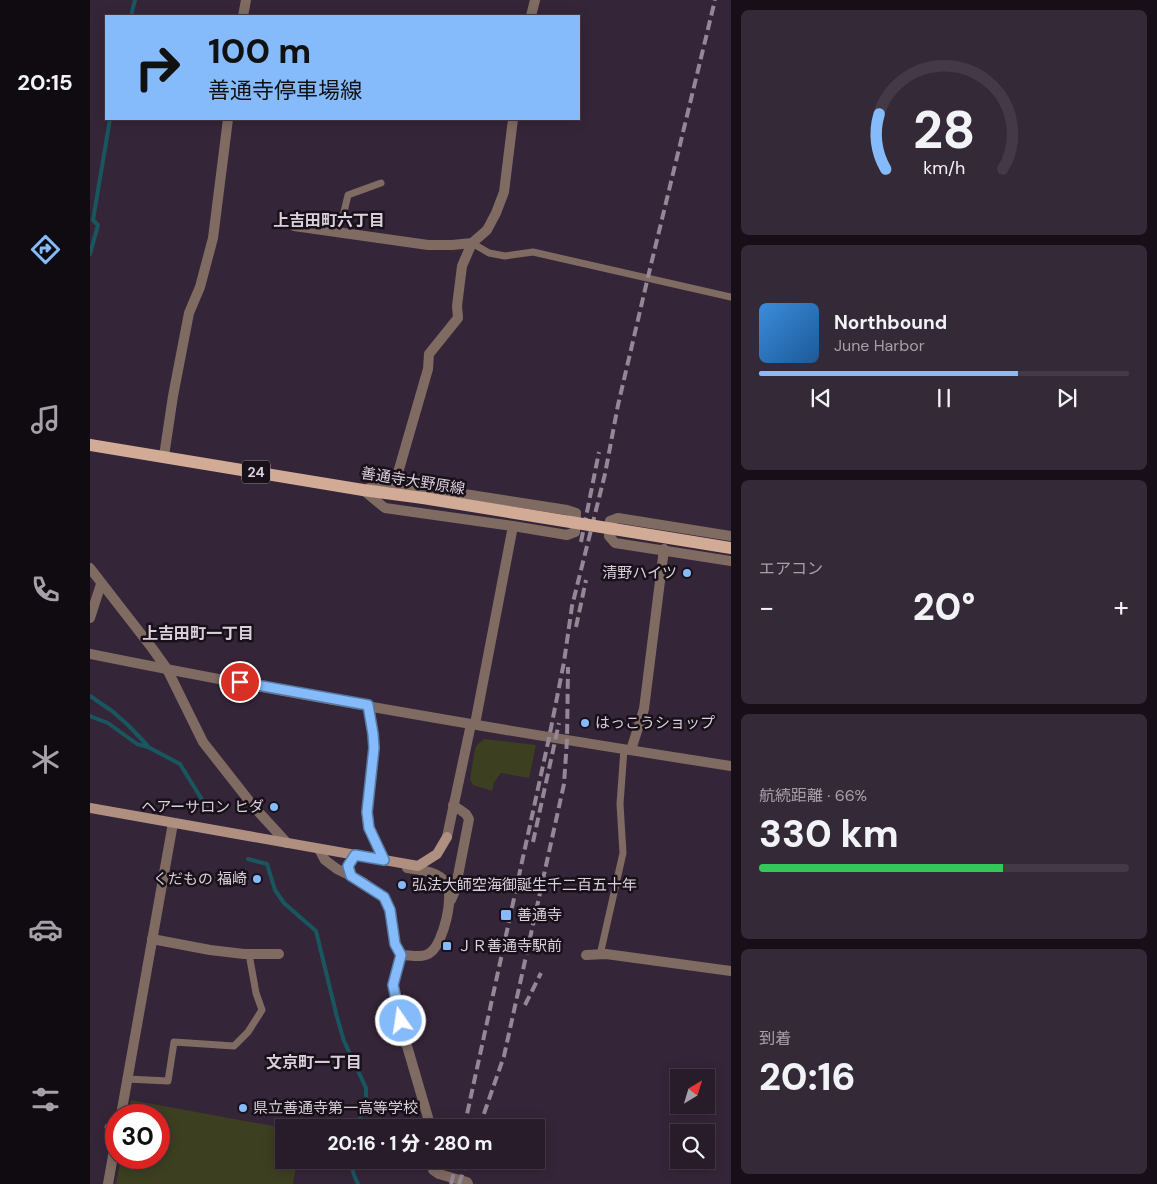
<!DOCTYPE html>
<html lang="ja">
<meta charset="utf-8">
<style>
:root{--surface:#281c2a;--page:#342936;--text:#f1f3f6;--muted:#a5a1a8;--line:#443a47;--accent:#85bbfb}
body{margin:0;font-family:"DM Sans","Noto Sans JP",sans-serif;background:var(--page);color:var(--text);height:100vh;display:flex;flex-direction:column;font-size:19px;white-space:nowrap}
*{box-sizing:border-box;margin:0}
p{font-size:16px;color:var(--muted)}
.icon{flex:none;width:28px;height:28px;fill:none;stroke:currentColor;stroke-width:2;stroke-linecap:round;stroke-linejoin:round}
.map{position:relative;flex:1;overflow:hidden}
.sheet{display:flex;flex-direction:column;gap:10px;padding:10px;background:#160f17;width:426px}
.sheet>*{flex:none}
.banner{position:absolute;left:15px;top:15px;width:475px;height:105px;border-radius:0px;box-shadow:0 2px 12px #0003,0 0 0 1px var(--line);background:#85bbfb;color:#111;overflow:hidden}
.needle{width:32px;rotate:38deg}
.controls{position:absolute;left:580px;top:1069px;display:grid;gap:10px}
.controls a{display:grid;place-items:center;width:45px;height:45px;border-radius:0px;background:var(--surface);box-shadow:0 2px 12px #0003,0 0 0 1px var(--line);font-size:25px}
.speed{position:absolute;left:15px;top:1104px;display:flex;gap:10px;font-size:25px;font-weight:700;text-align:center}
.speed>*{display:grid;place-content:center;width:65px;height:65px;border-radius:50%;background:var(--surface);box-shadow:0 2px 12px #0003,0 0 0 1px var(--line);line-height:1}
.speed .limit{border:8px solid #d22;background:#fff;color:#111}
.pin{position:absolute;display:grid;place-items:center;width:42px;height:42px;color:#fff;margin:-21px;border:2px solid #fff;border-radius:50%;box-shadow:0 1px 5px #0007}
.me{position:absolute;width:55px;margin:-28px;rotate:347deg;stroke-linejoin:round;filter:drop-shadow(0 0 4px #0008)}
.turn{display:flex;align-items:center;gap:18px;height:105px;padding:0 20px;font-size:22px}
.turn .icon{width:65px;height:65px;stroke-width:2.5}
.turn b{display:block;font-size:35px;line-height:42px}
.big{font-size:38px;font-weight:800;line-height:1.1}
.sheet .tile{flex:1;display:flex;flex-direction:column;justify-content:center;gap:8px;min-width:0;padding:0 18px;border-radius:8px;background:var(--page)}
.sheet .dial{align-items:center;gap:0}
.dial svg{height:130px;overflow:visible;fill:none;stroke:var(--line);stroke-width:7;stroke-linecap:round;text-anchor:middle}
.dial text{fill:var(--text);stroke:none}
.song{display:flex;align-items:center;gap:15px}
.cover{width:60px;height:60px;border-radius:8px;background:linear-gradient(135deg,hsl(210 70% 55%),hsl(210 70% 35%))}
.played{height:5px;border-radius:2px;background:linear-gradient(90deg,var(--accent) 70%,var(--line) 70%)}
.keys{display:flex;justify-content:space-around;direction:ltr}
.heat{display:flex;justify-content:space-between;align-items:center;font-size:28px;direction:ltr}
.charge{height:8px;border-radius:4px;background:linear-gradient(90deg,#34c759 66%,var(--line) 0)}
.trip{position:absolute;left:185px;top:1119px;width:270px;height:50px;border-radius:0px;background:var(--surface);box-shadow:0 2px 12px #0003,0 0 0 1px var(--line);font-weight:800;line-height:50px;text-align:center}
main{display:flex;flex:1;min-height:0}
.tab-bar{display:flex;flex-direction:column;width:90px;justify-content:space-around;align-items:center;background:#100b11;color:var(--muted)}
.tab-bar .icon{width:35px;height:35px}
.tab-bar .current{color:var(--accent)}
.tab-bar b{font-size:22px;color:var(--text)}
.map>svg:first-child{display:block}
</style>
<main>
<nav class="tab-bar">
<b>20:15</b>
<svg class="icon current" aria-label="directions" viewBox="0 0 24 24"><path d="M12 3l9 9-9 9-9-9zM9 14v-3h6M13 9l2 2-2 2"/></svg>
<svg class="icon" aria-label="music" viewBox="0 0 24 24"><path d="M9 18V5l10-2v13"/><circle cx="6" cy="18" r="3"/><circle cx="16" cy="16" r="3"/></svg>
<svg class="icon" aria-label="phone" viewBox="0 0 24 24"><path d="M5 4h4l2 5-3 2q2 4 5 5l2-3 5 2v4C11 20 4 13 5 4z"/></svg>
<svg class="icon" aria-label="climate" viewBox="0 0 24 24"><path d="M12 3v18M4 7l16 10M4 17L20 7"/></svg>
<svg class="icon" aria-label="car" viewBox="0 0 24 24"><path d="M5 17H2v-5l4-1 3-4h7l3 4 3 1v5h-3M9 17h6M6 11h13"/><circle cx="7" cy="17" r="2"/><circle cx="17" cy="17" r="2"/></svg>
<svg class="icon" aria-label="filters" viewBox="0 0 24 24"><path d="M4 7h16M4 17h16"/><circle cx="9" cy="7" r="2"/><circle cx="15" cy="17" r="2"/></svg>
</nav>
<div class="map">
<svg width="641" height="1184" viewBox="0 0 641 1184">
<rect width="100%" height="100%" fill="#352538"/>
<g fill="#3d3f21">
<path d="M394 739 446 745 439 778 411 773 404 782 402 791 383 785 380 779 385 749 387 745Z"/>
<path d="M41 1100 194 1128V1160H207L203 1184H26L31 1158H69V1115H38Z"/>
</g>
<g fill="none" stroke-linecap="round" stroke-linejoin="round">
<g stroke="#195760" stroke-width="4">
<path d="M41 16 45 0"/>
<path d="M0 254 8 225 3 220 20 119"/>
<path d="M0 696 22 711 38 725 57 745"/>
<path d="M0 716 18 723 47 744 58 747 90 764 119 811"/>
<path d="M158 859 177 864 185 890 194 903 226 931 247 1017 254 1041 276 1088V1099L267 1128"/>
<path d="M260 1160 264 1175 268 1184"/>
</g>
<g stroke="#7f6b62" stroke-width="7">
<path d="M246 231 253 216 258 195 291 183"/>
<path d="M382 243 399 253 415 256 443 252 641 297"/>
<path d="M278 705 284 748 277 812 279 828 294 860"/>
<path d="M510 955 533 853 530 804 534 749"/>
<path d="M37 1079 78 1081 84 1042 144 1046 158 1032 172 1010 166 993 159 954"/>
<path d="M18 1127 26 1129"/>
</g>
<g stroke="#7f6b62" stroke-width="10">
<path d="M153 16 156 0"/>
<path d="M441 16 445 0"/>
<path d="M204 226 338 245H362L382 243"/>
<path d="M74 456 83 396 99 313 110 287 123 238 138 119"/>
<path d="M305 483 338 369 339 354 368 318 367 306 372 266 382 243 397 230 406 213 414 192 423 119"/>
<path d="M273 490 295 508 423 526 385 724"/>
<path d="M274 490 297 482 477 510 486 513 485 532 477 535 423 526"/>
<path d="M641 536 528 518 520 521 519 536 525 543 641 561"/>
<path d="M0 568 62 648 77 669 113 742 164 807 197 843"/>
<path d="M0 618 11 584"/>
<path d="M541 750 554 709 574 549"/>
<path d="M229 849 235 860 247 869 273 882 294 897 300 910 305 945 311 955C321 955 333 959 341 952 353 943 365 896 356 883 348 871 330 870 317 868"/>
<path d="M261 876 258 866 265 855"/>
<path d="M361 900 365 891 379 819 376 814 363 805"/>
<path d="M62 939 120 950 154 954H189"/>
<path d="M311 955 303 985 315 1039 341 1128"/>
<path d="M496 955 516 954 641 971"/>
<path d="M343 1160V1170L349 1174 377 1182 378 1184"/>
</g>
<g stroke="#7f6b62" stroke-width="10">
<path d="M0 654C213 697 427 733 641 766"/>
<path d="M357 837 381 724"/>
<path d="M31 1115 83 823"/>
<path d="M18 1184 26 1139"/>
</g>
<path stroke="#ae8f80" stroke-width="10" d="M0 808 328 866 347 854 357 837"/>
<path stroke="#d2ab97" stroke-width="12" d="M0 445 273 490 333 498"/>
<g stroke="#948796" stroke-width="4" stroke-dasharray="10 5" stroke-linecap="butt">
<path d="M491 542 509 452"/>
<path d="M486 627 496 580"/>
<path d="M443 842 469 723"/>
<path d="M435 1005 451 973"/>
<path d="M374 1128 459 738 474 662 482 606 515 474 528 405 558 277 625 0"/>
<path d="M389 1128 414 1056 474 784 477 740 478 667"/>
<path d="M361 1184 367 1160"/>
<path d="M369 1184 377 1160"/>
</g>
<path stroke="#d2ab97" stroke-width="12" d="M333 498 641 548"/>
</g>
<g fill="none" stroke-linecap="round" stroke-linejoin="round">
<g stroke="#567aa3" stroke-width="12">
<path id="route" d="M150 682 278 705 283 734 284 748 277 812 279 828 294 860 265 855 258 866 261 876 294 897 300 910 305 944 311 955 303 985 311 1021"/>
</g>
<use href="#route" stroke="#85bbfb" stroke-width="9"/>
</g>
<g fill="#85bbfb" stroke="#181119" stroke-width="2">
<circle cx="597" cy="573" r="5"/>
<circle cx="495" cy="723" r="5"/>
<circle cx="184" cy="807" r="5"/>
<circle cx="167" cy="879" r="5"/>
<circle cx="312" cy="885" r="5"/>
<rect x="410" y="909" width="12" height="12" rx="2.5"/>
<rect x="352" y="941" width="10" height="10" rx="2.5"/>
<circle cx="153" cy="1108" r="5"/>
</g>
<g text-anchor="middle" stroke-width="5" stroke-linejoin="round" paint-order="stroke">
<rect fill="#181119" stroke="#a096a2" stroke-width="1" x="152" y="460.5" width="28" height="23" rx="4"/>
<g font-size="14" font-weight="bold" fill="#dacfdc">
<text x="166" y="477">24</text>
</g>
<g font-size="15" fill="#dacfdc" stroke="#181119">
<text transform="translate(323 481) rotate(9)" y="5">善通寺大野原線</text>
</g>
<g font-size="15" fill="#dacfdc" stroke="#181119" text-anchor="start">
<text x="587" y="578" text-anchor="end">清野ハイツ</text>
<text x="505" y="728">はっこうショップ</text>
<text x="174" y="812" text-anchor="end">ヘアーサロン ヒダ</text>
<text x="157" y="884" text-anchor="end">くだもの 福崎</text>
<text x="322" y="890">弘法大師空海御誕生千二百五十年</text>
<text x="427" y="920">善通寺</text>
<text x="367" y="951">ＪＲ善通寺駅前</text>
<text x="163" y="1113">県立善通寺第一高等学校</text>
</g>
<g font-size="16" font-weight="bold" fill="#dacfdc" stroke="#181119">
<text x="239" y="226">上吉田町六丁目</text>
<text x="108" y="639">上吉田町一丁目</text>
<text x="224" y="1068">文京町一丁目</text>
</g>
</g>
</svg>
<div class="controls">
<a><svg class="needle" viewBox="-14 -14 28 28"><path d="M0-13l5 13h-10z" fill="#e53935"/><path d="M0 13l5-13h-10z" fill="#a5a1a8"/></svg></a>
<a><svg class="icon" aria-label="search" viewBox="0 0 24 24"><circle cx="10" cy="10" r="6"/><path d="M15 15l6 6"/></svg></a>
</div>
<div class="speed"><div class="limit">30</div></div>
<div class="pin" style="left:150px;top:682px;background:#d93025"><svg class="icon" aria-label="arrive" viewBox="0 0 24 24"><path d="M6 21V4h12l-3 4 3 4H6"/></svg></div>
<svg class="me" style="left:311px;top:1021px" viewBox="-20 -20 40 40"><circle r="17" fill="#85bbfb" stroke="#fff" stroke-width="3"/><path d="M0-11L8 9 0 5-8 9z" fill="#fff"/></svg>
<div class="trip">20:16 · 1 分 · 280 m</div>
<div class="banner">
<div class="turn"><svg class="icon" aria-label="right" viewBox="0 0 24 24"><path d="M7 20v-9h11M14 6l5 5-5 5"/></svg><div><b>100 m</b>善通寺停車場線</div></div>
</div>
</div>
<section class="sheet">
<div class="tile dial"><svg viewBox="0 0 100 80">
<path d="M14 69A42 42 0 1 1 86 69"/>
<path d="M14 69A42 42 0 0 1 10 35" stroke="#85bbfb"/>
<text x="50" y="56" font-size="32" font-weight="700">28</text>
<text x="50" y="72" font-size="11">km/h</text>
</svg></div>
<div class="tile">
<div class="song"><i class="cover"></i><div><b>Northbound</b><p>June Harbor</p></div></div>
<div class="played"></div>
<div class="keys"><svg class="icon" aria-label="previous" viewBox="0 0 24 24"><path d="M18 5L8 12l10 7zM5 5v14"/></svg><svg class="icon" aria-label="pause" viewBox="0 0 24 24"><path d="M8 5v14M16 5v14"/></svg><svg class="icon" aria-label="next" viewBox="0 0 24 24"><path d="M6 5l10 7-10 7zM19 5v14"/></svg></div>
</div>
<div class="tile"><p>エアコン</p>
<div class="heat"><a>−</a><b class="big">20°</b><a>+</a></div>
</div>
<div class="tile"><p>航続距離 · 66%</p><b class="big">330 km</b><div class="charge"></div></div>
<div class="tile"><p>到着</p><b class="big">20:16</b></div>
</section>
</main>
